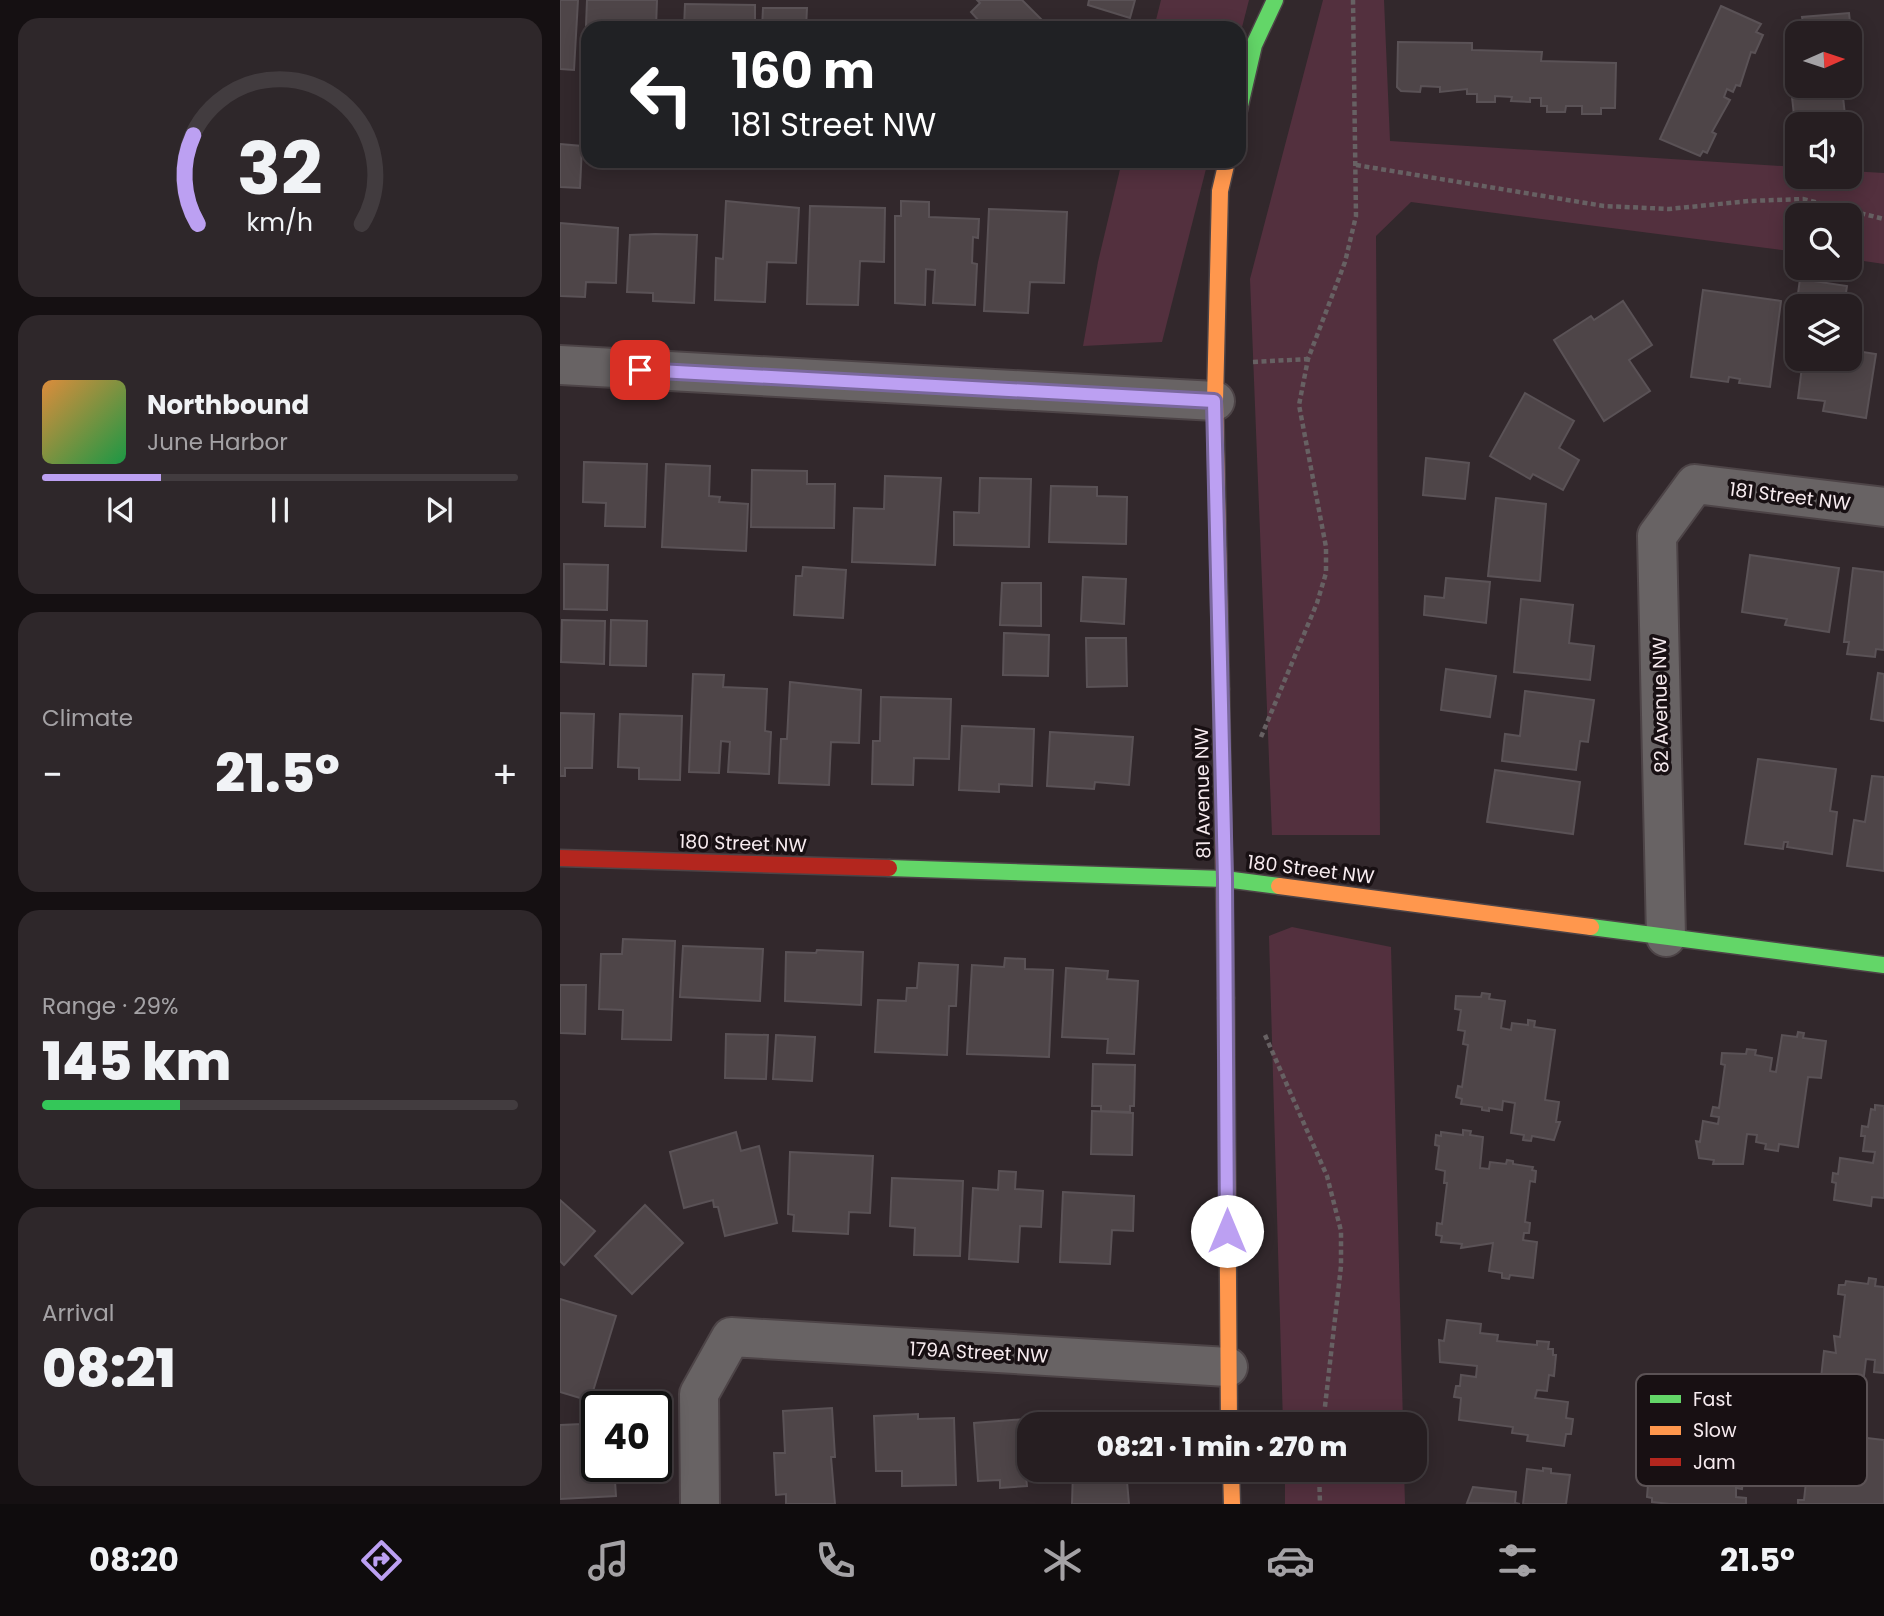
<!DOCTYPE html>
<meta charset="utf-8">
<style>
:root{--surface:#261e21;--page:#2e272a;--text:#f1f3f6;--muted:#a4a2a5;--line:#423c3f;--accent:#bca0f2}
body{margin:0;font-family:Poppins,sans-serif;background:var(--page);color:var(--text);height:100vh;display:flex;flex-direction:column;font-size:26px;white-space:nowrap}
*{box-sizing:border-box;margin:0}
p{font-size:23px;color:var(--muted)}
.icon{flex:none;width:38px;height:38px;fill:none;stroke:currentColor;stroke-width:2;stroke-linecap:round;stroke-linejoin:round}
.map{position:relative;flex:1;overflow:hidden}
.side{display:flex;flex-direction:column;gap:18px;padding:18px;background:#151012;width:560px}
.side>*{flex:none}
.hud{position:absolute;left:21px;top:21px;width:665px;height:147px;border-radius:21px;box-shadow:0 4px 18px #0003,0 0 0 2px var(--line);background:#202124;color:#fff;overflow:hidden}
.needle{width:46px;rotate:87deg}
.controls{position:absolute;left:1225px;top:21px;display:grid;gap:14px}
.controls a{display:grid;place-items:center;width:77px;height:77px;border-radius:14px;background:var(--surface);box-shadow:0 4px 18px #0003,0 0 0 2px var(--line);font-size:35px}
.speed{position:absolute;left:21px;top:1391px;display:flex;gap:14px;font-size:35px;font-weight:700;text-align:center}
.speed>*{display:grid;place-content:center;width:91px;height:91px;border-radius:50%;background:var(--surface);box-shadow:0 4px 18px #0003,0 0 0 2px var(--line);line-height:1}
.speed .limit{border:4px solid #111;border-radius:10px;background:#fff;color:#111}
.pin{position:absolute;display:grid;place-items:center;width:60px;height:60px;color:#fff;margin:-30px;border-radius:14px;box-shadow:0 4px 10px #0006}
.me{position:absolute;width:77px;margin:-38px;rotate:0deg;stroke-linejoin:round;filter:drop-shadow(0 0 5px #0008)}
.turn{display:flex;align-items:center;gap:24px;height:147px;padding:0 35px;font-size:32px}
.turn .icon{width:91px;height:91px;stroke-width:2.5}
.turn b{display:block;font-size:49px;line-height:60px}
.big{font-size:52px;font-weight:800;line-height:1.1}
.side .card{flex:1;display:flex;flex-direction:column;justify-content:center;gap:10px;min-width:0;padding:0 24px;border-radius:21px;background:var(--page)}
.side .dial{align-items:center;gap:0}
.dial svg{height:182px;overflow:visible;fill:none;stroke:var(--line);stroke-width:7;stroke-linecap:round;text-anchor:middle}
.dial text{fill:var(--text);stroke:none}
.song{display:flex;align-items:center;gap:21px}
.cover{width:84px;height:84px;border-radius:10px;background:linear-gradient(135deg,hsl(30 70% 55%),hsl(140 70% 35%))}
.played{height:7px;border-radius:4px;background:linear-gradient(90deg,var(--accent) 25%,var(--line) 25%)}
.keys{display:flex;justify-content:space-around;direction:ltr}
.heat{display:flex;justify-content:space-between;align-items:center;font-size:38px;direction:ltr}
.charge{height:10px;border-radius:5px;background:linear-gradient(90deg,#34c759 29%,var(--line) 0)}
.trip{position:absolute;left:457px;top:1412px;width:410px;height:70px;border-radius:21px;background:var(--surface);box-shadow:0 4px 18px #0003,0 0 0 2px var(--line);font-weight:800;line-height:70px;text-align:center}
.tabs{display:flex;height:112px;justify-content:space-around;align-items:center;background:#0f0c0d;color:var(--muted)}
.tabs .icon{width:49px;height:49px}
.tabs .current{color:var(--accent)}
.tabs b{font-size:32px;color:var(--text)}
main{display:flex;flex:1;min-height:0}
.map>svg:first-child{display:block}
</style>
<main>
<section class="side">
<div class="card dial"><svg viewBox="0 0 100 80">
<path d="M14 69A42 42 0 1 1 86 69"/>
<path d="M14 69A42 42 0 0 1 12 30" stroke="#bca0f2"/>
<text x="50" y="56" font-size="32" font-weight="700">32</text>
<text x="50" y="72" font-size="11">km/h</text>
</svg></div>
<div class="card">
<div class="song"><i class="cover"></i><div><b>Northbound</b><p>June Harbor</p></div></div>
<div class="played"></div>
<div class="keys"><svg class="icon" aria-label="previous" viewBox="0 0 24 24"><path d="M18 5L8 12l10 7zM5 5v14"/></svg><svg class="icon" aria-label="pause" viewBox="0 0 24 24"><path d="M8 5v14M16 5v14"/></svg><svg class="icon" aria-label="next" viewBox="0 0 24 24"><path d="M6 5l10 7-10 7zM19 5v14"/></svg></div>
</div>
<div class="card"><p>Climate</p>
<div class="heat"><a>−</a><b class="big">21.5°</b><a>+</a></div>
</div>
<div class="card"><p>Range · 29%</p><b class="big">145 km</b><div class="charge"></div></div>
<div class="card"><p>Arrival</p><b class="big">08:21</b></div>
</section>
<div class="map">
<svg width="1324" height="1504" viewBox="0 0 1324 1504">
<rect width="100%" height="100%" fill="#32282c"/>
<g fill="#53303e">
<path d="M601 0H689L679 39V28H594Z"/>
<path d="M763 0H824L830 141 1237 167V177H1290V171L1324 173V264L1290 259V215H1237V252L851 202 816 236 820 835H712L690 279Z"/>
<path d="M562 161H648L602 342 523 346 538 262Z"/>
<path d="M732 927 831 947 843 1424H723L709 936Z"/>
<path d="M725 1470H844L845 1504H725Z"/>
</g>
<g fill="#4e4548" stroke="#5a5256" stroke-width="2">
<path d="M0 0H18L14 70 0 69Z"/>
<path d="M27 0H97L96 28H28V52H25Z"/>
<path d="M417 0H462L489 27 414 28 420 22 411 12 420 3Z"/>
<path d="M529 0H575L570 18 528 5Z"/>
<path d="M125 4 195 5V28H124Z"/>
<path d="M1161 6 1201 24 1196 32 1203 35 1195 53 1191 52 1180 86 1176 85 1173 92 1167 89 1164 97 1170 100 1152 132 1156 134 1147 153 1143 151 1140 156 1100 139Z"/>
<path d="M203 8H247L246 28H202Z"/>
<path d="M1289 13 1297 87 1282 88 1286 124H1241V114L1234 115 1232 97 1239 96V88L1290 86V33H1239L1238 22H1243L1242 17Z"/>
<path d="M838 42 912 43V50L982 52 981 61 1056 63 1055 108H1041V114H1022V106H1006L1005 112H987V106H981V98H970V102L951 101 952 97 935 96V102H917V94H907V89L880 92V87L861 86 860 92 841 91 837 87Z"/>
<path d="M0 144 22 146 20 188 0 187Z"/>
<path d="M166 201 239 208 236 263 207 262 205 302 155 300 156 258 163 259Z"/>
<path d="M341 201 369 202V217L419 219 418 238 413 237 412 263 417 264 415 305 373 303 375 270 366 269 365 305 335 303V216H341Z"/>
<path d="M250 206 325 208 324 262 300 261 298 305 247 304Z"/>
<path d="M429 209 507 212 504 283 470 282 468 313 424 311Z"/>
<path d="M0 223 58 228 56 283 26 282 25 297 0 296Z"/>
<path d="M95 234 137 235 134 303 93 301V293L67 292 70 235Z"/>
<path d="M1240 279 1287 286 1284 306H1237V323H1234Z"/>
<path d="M1143 290 1221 301 1210 387 1179 383 1180 379 1169 377 1168 382 1131 377Z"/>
<path d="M1063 301 1092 345 1069 360 1090 391 1044 421 994 340 1031 316 1034 320Z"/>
<path d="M1290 350 1316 354 1306 418 1263 411 1265 401 1238 398 1243 359H1290Z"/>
<path d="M965 393 1014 421 999 448 1019 460 1003 490 973 474 970 479 930 456Z"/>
<path d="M866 458 909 463 905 499 863 495Z"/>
<path d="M24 462 87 464 85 527 45 526 46 503 23 502Z"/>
<path d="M106 464 150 466 149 496 160 497 159 502 188 504 186 551 102 547Z"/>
<path d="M192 470 247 471V484H275L274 528 191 527Z"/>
<path d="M325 476 381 478 375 565 292 562 294 508 324 509Z"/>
<path d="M420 478 471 479 469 547 394 545V512L419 513Z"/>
<path d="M491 486 537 487V496L567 497 566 544 489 542Z"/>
<path d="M936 498 986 504 980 581 928 576Z"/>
<path d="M1190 555 1279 568 1269 632 1225 625 1227 619 1182 612Z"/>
<path d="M4 564 48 565 47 610 4 609Z"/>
<path d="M243 567 286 570 283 618 234 615 236 576H242Z"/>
<path d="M1293 568 1324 572V650L1316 649 1315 657 1287 654 1289 642H1284Z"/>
<path d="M523 577 566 579 564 624 521 621Z"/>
<path d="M886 578 930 582 926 623 864 615 865 596 884 598Z"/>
<path d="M442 583H481V626L440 625Z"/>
<path d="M961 599 1013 605 1009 643 1034 646 1030 680 954 672Z"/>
<path d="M2 620 45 621 44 664 1 662Z"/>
<path d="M51 620 87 621 86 666 50 665Z"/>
<path d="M444 633 489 635 488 676 443 675Z"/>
<path d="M526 638H566L567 686 527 687Z"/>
<path d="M886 669 936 676 930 717 881 710Z"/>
<path d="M1318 673 1324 674V721L1311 719Z"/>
<path d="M133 674 164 675 163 687 207 689 205 731 211 732 209 774 168 772 170 742 161 741 159 773 129 772Z"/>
<path d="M230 682 301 690 299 743 271 742 269 785 219 783 221 739H227Z"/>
<path d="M965 691 1034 700 1028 742 1020 741 1016 770 942 761 945 734 960 736Z"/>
<path d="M321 697 391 699 389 759 354 758 353 785 312 784 313 741H320Z"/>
<path d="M0 713 34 714 32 768H5V776H0Z"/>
<path d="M60 714 122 716 120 780 79 779V768L58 767Z"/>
<path d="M402 726 474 729 472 786 439 784V792L399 790Z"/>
<path d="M490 732 573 737 569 785 535 782 534 789 487 786Z"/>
<path d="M1198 759 1276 769 1270 811 1277 812 1272 854 1227 847 1228 842H1224L1223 849 1185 844Z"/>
<path d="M935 770 1020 782 1013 834 927 822Z"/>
<path d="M1312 776 1324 777V871L1287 866 1294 820 1305 822Z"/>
<path d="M63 939 115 941 111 1040 62 1039 63 1010 39 1009 41 954H62Z"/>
<path d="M123 946 203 949 200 1001 120 997Z"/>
<path d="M257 950 303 952 301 1005 225 1001 226 952 256 953Z"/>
<path d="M445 958 465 959V969L493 970 489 1057 407 1054 412 965 444 967Z"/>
<path d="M359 963 398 965 396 1006H389L387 1055 315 1052 318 1000 346 1001 347 988H357Z"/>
<path d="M506 968 548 971 547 979 578 981 574 1054 547 1053 548 1039 502 1037Z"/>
<path d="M0 985H26L25 1034 0 1033Z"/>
<path d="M922 993 930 994 929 999 945 1001 941 1028 951 1030 952 1023 968 1025V1020L975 1021 974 1027 995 1030 985 1100 999 1102 996 1122H1000L994 1140 972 1136 971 1141 963 1140 964 1135 951 1133 955 1103 943 1101 942 1110 929 1108V1111L922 1110V1107L901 1104 902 1099 896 1097 898 1086 902 1087 908 1045 903 1044 905 1031 898 1030 901 1010 895 1009 896 996 921 997Z"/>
<path d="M1238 1032 1244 1033 1243 1038 1266 1041 1261 1078 1248 1077 1238 1147 1219 1144 1218 1151 1205 1149 1206 1144 1196 1142 1197 1135 1187 1134 1183 1164H1153L1154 1160 1139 1158 1136 1141 1140 1142 1143 1121 1158 1124 1159 1117 1151 1116 1153 1107 1159 1108 1165 1065 1161 1064 1162 1053 1186 1054 1187 1049 1196 1050 1195 1055 1212 1058 1210 1071 1216 1072 1222 1035 1237 1037Z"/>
<path d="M166 1034 208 1035 206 1079 165 1078Z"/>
<path d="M216 1035 255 1037 252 1081 213 1079Z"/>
<path d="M533 1064 575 1065 574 1106H570V1112L541 1111V1106H532Z"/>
<path d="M1315 1105 1324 1106V1198L1312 1197 1311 1206 1274 1200 1276 1183 1272 1182 1273 1173 1278 1174 1280 1158 1313 1163 1315 1152 1303 1151 1305 1136H1301L1302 1126 1308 1127 1311 1109 1315 1110Z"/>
<path d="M532 1111 573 1113 572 1155 531 1154Z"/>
<path d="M903 1130 911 1131 910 1135 923 1137 920 1168 929 1169 930 1162 946 1164 947 1160 953 1161V1164L973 1167 972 1170 976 1171 975 1182 970 1181 965 1222 970 1223 969 1233H964L963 1240 977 1242 973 1278 950 1275 949 1279 942 1278V1273L929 1271 933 1243 901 1248 902 1244 881 1242 882 1236 876 1235 877 1223 882 1224 887 1183H884L885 1171 876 1169 879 1146 875 1145 876 1135 881 1136V1132L903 1135Z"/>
<path d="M176 1132 181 1151 199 1146 217 1223 165 1236 158 1207H154L153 1200 124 1208 110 1152Z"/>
<path d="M230 1152 313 1156 310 1213 289 1212 288 1234 233 1231 234 1215 228 1214Z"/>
<path d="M439 1171 456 1172 455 1189 483 1191 481 1227 460 1226 458 1262 409 1259 413 1188 438 1190Z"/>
<path d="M332 1178 403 1181 400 1256 354 1255 355 1228 330 1226Z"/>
<path d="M503 1192 574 1196 573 1231 552 1230 550 1264 500 1262Z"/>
<path d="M0 1200 35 1231 4 1265 0 1261Z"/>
<path d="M85 1205 123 1243 72 1294 35 1256Z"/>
<path d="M1309 1278 1316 1279 1315 1286 1324 1287V1373L1314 1372 1315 1360 1306 1359 1302 1392 1260 1387 1264 1351 1276 1353 1274 1336 1280 1337 1285 1295 1278 1294 1279 1285H1285L1286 1281 1308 1284Z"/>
<path d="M0 1299 56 1316 30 1401 0 1392Z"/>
<path d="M887 1320 921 1324 920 1333 938 1335 937 1341 977 1345V1341L989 1342 988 1349H993V1355H996L994 1376 989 1375 987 1391 977 1390 975 1398 1008 1402 1006 1418 1013 1419 1011 1434H1006L1004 1446 967 1441 968 1435 952 1433 953 1427 899 1420 901 1398 894 1397 896 1386H900L901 1375 916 1377 917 1366 880 1362 879 1340 884 1341Z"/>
<path d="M1110 1397 1120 1398V1404L1133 1405 1132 1430 1141 1431 1142 1419 1183 1423 1182 1430 1187 1431 1186 1443H1182L1179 1478 1183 1479 1182 1489 1176 1488V1497L1186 1498V1504H1110L1092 1502V1498L1087 1497 1088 1484H1093L1096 1447H1091L1089 1416H1081L1082 1403 1109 1402Z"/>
<path d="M272 1408 275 1457H271L275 1504H226V1494L216 1495 214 1453H225L223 1411Z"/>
<path d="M358 1414V1419L394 1418 396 1485 342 1486V1471H316L314 1416Z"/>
<path d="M37 1417V1466H54L56 1496 0 1499V1425L22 1424V1418Z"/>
<path d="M491 1417V1424H469V1470H490V1475L466 1476 467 1486 440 1488V1480L418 1481 414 1423Z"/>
<path d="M1273 1434 1324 1440V1504H1238V1500H1244L1246 1482 1275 1486 1276 1478 1268 1477Z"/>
<path d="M983 1468 991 1469V1473L1010 1475 1006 1504H963L967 1469 983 1471Z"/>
<path d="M513 1470H566L569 1504H512Z"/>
<path d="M913 1487 956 1492 955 1503 960 1504 907 1503Z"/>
</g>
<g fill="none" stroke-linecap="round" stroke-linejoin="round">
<g stroke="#4d4447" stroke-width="42">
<g id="street">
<path d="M0 365 655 401"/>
<path d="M1106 937 1097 536 1135 484 1324 507"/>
<path d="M140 1504 139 1394 171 1337 668 1367"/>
</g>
</g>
<g stroke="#4d4447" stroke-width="19">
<g id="fast">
<path d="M679 110 694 45 715 0"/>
<path d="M329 868 665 879 719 886"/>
<path d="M1031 927 1324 965"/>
</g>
</g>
<g stroke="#4d4447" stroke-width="19">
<g id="slow">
<path d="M661 689 655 401 660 191 667 161"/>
<path d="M719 886 1031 927"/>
<path d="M666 998 669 1424"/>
<path d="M671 1470 672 1504"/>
</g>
</g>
<g stroke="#4d4447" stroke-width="19">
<g id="jam">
<path d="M661 689 666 998"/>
<path d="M0 858 329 868"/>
</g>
</g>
<g stroke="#676163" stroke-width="4.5" stroke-dasharray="5 3.5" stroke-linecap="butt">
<path d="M796 165 1044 206 1109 209 1189 201 1243 199 1324 219"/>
<path d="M693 362 748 359"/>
<path d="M701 737 757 603 766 573V547L739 405 748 359 785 262 796 216 793 0"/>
<path d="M705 1035 767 1176 781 1231V1266L763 1424"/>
<path d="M759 1470 760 1504"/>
</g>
<use href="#street" stroke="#686364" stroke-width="38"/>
<use href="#fast" stroke="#63d668" stroke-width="16"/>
<use href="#slow" stroke="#ff974d" stroke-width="16"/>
<use href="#jam" stroke="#b3261e" stroke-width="16"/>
</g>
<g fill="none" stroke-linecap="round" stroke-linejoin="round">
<g stroke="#7a689d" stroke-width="18">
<path id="route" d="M80 370 654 401 665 879 667 1231"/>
</g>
<use href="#route" stroke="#bca0f2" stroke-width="12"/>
</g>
<g text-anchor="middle" stroke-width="7" stroke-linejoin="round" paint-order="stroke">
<g font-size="19" fill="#f7ebef" stroke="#181013">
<text transform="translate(1230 496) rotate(7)" y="7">181 Street NW</text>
<text transform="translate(1100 705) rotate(-91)" y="7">82 Avenue NW</text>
<text transform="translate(642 793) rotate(-91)" y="7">81 Avenue NW</text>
<text transform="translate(183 843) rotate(2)" y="7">180 Street NW</text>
<text transform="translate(751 869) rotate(7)" y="7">180 Street NW</text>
<text transform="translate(419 1352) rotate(3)" y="7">179A Street NW</text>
</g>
</g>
<rect x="1076" y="1374" width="231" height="112" rx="10" fill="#181013" stroke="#5b5255" stroke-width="2"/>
<rect x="1090" y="1395" width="31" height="8" fill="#63d668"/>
<rect x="1090" y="1426" width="31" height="9" fill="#ff974d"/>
<rect x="1090" y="1458" width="31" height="8" fill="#b3261e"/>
<g font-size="19" fill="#f7ebef">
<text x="1133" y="1406">Fast</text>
<text x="1133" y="1437">Slow</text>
<text x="1133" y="1469">Jam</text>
</g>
</svg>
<div class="controls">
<a><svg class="needle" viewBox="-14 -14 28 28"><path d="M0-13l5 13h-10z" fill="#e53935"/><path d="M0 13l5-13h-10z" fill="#a4a2a5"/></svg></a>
<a><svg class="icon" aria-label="sound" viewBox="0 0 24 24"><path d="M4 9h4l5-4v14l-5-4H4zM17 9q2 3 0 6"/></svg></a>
<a><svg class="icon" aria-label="search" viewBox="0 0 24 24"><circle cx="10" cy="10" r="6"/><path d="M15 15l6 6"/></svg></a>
<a><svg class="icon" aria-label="layers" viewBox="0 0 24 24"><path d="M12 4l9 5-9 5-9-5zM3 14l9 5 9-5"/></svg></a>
</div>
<div class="speed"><div class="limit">40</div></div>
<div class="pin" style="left:80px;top:370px;background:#d93025"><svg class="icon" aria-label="arrive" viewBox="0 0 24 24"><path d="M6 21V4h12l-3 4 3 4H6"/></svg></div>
<svg class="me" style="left:667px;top:1231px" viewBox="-20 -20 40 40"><circle r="19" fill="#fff"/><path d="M0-13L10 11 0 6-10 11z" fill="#bca0f2"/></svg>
<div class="trip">08:21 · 1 min · 270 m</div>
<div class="hud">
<div class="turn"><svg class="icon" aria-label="left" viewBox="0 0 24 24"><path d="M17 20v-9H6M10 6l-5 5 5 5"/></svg><div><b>160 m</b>181 Street NW</div></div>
</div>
</div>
</main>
<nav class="tabs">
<b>08:20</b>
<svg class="icon current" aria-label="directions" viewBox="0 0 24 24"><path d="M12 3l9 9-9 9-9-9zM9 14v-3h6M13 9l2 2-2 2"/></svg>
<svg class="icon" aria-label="music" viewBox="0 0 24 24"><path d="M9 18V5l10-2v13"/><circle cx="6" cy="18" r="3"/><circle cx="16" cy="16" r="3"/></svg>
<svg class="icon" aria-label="phone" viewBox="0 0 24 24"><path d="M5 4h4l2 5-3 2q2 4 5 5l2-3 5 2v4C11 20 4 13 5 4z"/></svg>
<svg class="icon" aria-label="climate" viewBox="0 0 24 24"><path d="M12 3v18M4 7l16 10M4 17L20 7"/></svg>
<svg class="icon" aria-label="car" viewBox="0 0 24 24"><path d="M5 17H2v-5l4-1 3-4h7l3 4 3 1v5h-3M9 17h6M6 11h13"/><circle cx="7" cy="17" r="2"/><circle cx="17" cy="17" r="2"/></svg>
<svg class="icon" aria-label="filters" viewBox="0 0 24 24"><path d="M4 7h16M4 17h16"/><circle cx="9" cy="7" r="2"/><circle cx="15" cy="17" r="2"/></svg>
<b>21.5°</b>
</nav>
